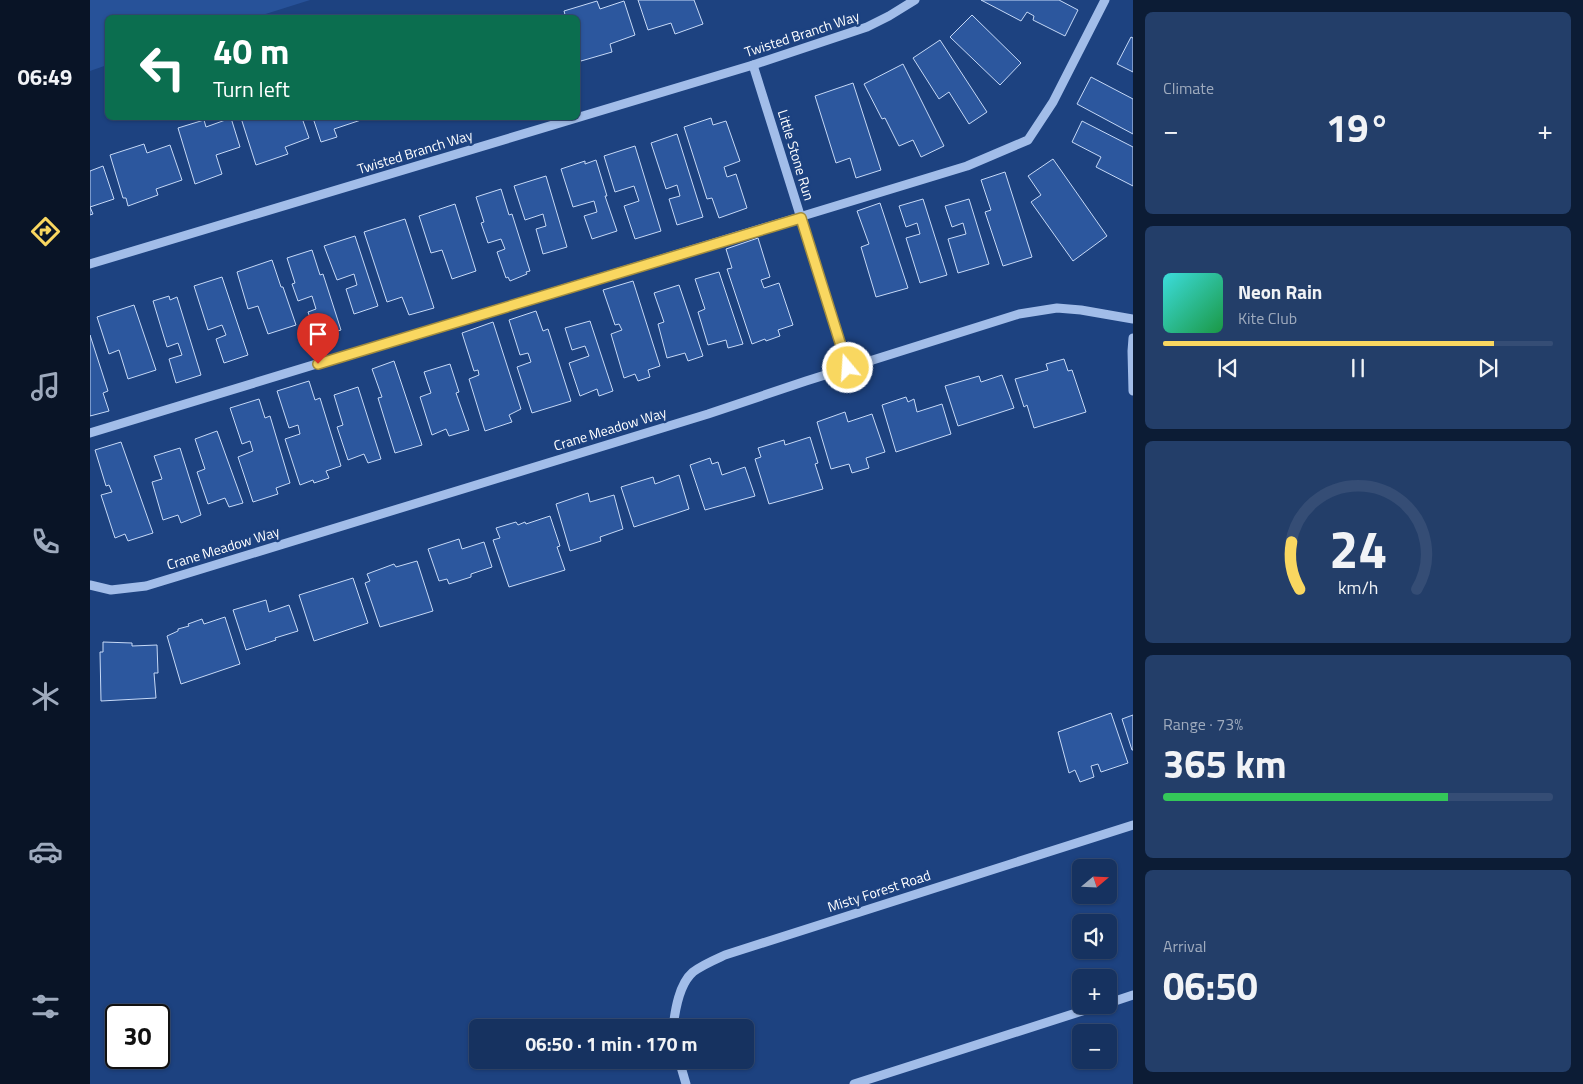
<!DOCTYPE html>
<meta charset="utf-8">
<style>
:root{--surface:#163260;--page:#233e69;--text:#f1f3f6;--muted:#9eaabd;--line:#354d75;--accent:#f9d760}
body{margin:0;font-family:"Titillium Web",sans-serif;background:var(--page);color:var(--text);height:100vh;display:flex;flex-direction:column;font-size:19px;white-space:nowrap}
*{box-sizing:border-box;margin:0}
p{font-size:16px;color:var(--muted)}
.icon{flex:none;width:28px;height:28px;fill:none;stroke:currentColor;stroke-width:2;stroke-linecap:round;stroke-linejoin:round}
.map{position:relative;flex:1;overflow:hidden}
.drawer{display:flex;flex-direction:column;gap:12px;padding:12px;background:#0c1c35;width:450px}
.drawer>*{flex:none}
.top-card{position:absolute;left:15px;top:15px;width:475px;height:105px;border-radius:8px;box-shadow:0 1px 4px #0004,0 0 0 1px var(--line);background:#0b6e4f;color:#fff;overflow:hidden}
.needle{width:32px;rotate:71deg}
.fabs{position:absolute;left:982px;top:859px;display:grid;gap:10px}
.fabs a{display:grid;place-items:center;width:45px;height:45px;border-radius:8px;background:var(--surface);box-shadow:0 1px 4px #0004,0 0 0 1px var(--line);font-size:25px}
.speed{position:absolute;left:15px;top:1004px;display:flex;gap:10px;font-size:25px;font-weight:700;text-align:center}
.speed>*{display:grid;place-content:center;width:65px;height:65px;border-radius:50%;background:var(--surface);box-shadow:0 1px 4px #0004,0 0 0 1px var(--line);line-height:1}
.speed .limit{border:2px solid #111;border-radius:8px;background:#fff;color:#111}
.pin{position:absolute;display:grid;place-items:center;width:42px;height:42px;color:#fff;margin:-51px -21px;border-radius:50% 50% 50% 0;rotate:-45deg;box-shadow:0 0 5px #0007}
.pin .icon{rotate:45deg}
.me{position:absolute;width:55px;margin:-28px;rotate:342deg;stroke-linejoin:round;filter:drop-shadow(0 0 4px #0008)}
.turn{display:flex;align-items:center;gap:18px;height:105px;padding:0 25px;font-size:22px}
.turn .icon{width:65px;height:65px;stroke-width:2.5}
.turn b{display:block;font-size:35px;line-height:42px}
.big{font-size:38px;font-weight:700;line-height:1.1}
.drawer .tile{flex:1;display:flex;flex-direction:column;justify-content:center;gap:8px;min-width:0;padding:0 18px;border-radius:8px;background:var(--page)}
.drawer .dial{align-items:center;gap:0}
.dial svg{height:130px;overflow:visible;fill:none;stroke:var(--line);stroke-width:7;stroke-linecap:round;text-anchor:middle}
.dial text{fill:var(--text);stroke:none}
.song{display:flex;align-items:center;gap:15px}
.cover{width:60px;height:60px;border-radius:8px;background:linear-gradient(135deg,hsl(180 70% 55%),hsl(140 70% 35%))}
.played{height:5px;border-radius:2px;background:linear-gradient(90deg,var(--accent) 85%,var(--line) 85%)}
.keys{display:flex;justify-content:space-around;direction:ltr}
.heat{display:flex;justify-content:space-between;align-items:center;font-size:28px;direction:ltr}
.charge{height:8px;border-radius:4px;background:linear-gradient(90deg,#34c759 73%,var(--line) 0)}
.trip{position:absolute;left:379px;top:1019px;width:285px;height:50px;border-radius:8px;background:var(--surface);box-shadow:0 1px 4px #0004,0 0 0 1px var(--line);font-weight:700;line-height:50px;text-align:center}
main{display:flex;flex:1;min-height:0}
.menu{display:flex;flex-direction:column;width:90px;justify-content:space-around;align-items:center;background:#091426;color:var(--muted)}
.menu .icon{width:35px;height:35px}
.menu .current{color:var(--accent)}
.menu b{font-size:22px;color:var(--text)}
.map>svg:first-child{display:block}
</style>
<main>
<nav class="menu">
<b>06:49</b>
<svg class="icon current" aria-label="directions" viewBox="0 0 24 24"><path d="M12 3l9 9-9 9-9-9zM9 14v-3h6M13 9l2 2-2 2"/></svg>
<svg class="icon" aria-label="music" viewBox="0 0 24 24"><path d="M9 18V5l10-2v13"/><circle cx="6" cy="18" r="3"/><circle cx="16" cy="16" r="3"/></svg>
<svg class="icon" aria-label="phone" viewBox="0 0 24 24"><path d="M5 4h4l2 5-3 2q2 4 5 5l2-3 5 2v4C11 20 4 13 5 4z"/></svg>
<svg class="icon" aria-label="climate" viewBox="0 0 24 24"><path d="M12 3v18M4 7l16 10M4 17L20 7"/></svg>
<svg class="icon" aria-label="car" viewBox="0 0 24 24"><path d="M5 17H2v-5l4-1 3-4h7l3 4 3 1v5h-3M9 17h6M6 11h13"/><circle cx="7" cy="17" r="2"/><circle cx="17" cy="17" r="2"/></svg>
<svg class="icon" aria-label="filters" viewBox="0 0 24 24"><path d="M4 7h16M4 17h16"/><circle cx="9" cy="7" r="2"/><circle cx="15" cy="17" r="2"/></svg>
</nav>
<div class="map">
<svg width="1043" height="1084" viewBox="0 0 1043 1084">
<rect width="100%" height="100%" fill="#1d4280"/>
<path fill="#275299" d="M0 0H220L166 17 18 18 17 65 0 71Z"/>
<g fill="#2c579e" stroke="#c6d9f7">
<path d="M548 0H604L613 24 585 34 581 23 558 30Z"/>
<path d="M891 0H969L988 10 975 36 943 20 944 16 937 12 931 21Z"/>
<path d="M507 1 510 9 534 1 545 35 520 44 522 52 491 61 488 52V18H476L474 11Z"/>
<path d="M882 15 931 63 910 85 860 37Z"/>
<path d="M1041 37 1043 38V72L1027 64Z"/>
<path d="M850 40 897 112 879 124 859 92 849 99 823 58Z"/>
<path d="M813 64 854 146 831 157 823 140 809 146 795 118 792 119 774 84Z"/>
<path d="M1001 77 1043 99V134L987 104Z"/>
<path d="M763 83 791 170 766 178 760 158 746 163 725 96Z"/>
<path d="M141 118 150 147 126 155 132 174 105 184 88 128 114 120 116 127Z"/>
<path d="M151 118H212L219 138 195 147 198 154 166 165Z"/>
<path d="M223 118H277L244 129 247 137 231 142Z"/>
<path d="M621 118 623 125 636 121 650 161 634 167 637 177 646 174 657 208 629 218 622 198 617 199 594 127Z"/>
<path d="M992 121 1043 147V186L1006 167 1011 157 982 142Z"/>
<path d="M587 134 613 217 587 225 579 199 590 196 587 185 576 189 561 143Z"/>
<path d="M54 144 57 153 80 145 92 180 66 189 68 195 38 206 36 198H33L20 155Z"/>
<path d="M545 146 571 231 545 239 534 206 549 201 544 186 525 192 514 156Z"/>
<path d="M963 159 1017 236 983 261 941 202 951 195 938 176Z"/>
<path d="M506 160 517 196H515L527 231 502 239 494 216 507 212 504 201 483 207 471 169 495 161V164Z"/>
<path d="M13 166 24 199 0 207 3 214 0 215V171Z"/>
<path d="M915 172 942 257 913 266 895 212 901 210 891 180Z"/>
<path d="M456 176 477 247 453 254 446 229 456 226 453 214 435 220 424 186Z"/>
<path d="M411 189 419 215 422 214 440 271 436 272 437 274 420 281 418 277 416 278 407 252 415 249 411 239 398 243 391 223 394 222 386 197Z"/>
<path d="M833 199 857 275 830 283 816 238 830 234 827 223 816 227 809 206Z"/>
<path d="M879 199 899 264 868 273 858 239 876 234 873 223 862 227 855 206Z"/>
<path d="M790 203 818 288 786 297 771 247 779 244 767 211Z"/>
<path d="M365 204 386 271 362 279 352 250 341 253 329 216Z"/>
<path d="M315 219 344 308 319 315 312 297 297 302 274 232Z"/>
<path d="M265 236 288 306 264 314 256 289 267 285 264 274 247 280 234 246Z"/>
<path d="M668 238 680 277 671 280 674 288 689 283 703 325 688 330 690 336 676 341 675 339 662 344 637 269 642 268 636 249Z"/>
<path d="M222 250 230 275 233 274 251 330 227 338 218 312 226 309 222 296 208 301 202 284 205 283 197 258Z"/>
<path d="M182 260 191 287H193L206 325 178 334 168 306 158 309 147 272Z"/>
<path d="M629 272 653 344 638 348 636 340 618 345 608 312 615 309 605 279Z"/>
<path d="M132 277 158 355 134 363 126 339 136 335 132 325 118 330 104 286Z"/>
<path d="M543 281 570 366 558 370 560 377 548 381 545 374 534 378 521 334 532 330 529 324 525 325 513 290Z"/>
<path d="M589 285 613 356 598 361 595 353 577 358 568 324 574 322 564 293Z"/>
<path d="M79 296 80 300 87 297 111 375 86 383 79 359 92 355 88 343 77 347 63 301Z"/>
<path d="M44 305 66 370 38 379 29 350 19 354 7 317Z"/>
<path d="M446 311 453 331 458 329 481 401 442 413 427 367 441 362 438 353 430 355 419 320Z"/>
<path d="M500 321 523 391 509 396 507 389 490 396 479 363 499 356 495 346 482 350 475 328Z"/>
<path d="M403 322 431 409 419 415 422 422 395 431 379 379 389 375 388 370 384 371 372 333Z"/>
<path d="M0 335 18 391 13 393 19 411 0 416Z"/>
<path d="M974 359 978 371 982 370 996 412 944 428 937 405 934 407 925 379 958 370 956 364Z"/>
<path d="M304 361 332 445 305 453 288 398 292 397 282 369Z"/>
<path d="M360 364 369 392 366 393 379 430 359 436 356 429 342 435 330 397 341 393 334 372Z"/>
<path d="M912 375 924 408 868 426 855 386 889 376 891 382Z"/>
<path d="M219 381 225 400 230 398 251 466 236 471 239 478 224 483 223 480 210 485 195 439 210 434 208 425 199 428 187 391Z"/>
<path d="M268 387 291 459 278 463 274 454 258 460 247 427 253 425 244 395Z"/>
<path d="M816 397 818 402 824 399 827 412 852 404 861 434 806 452 792 405Z"/>
<path d="M169 399 175 418 180 416 200 483 186 488 188 494 163 502 148 457 163 451 160 441 152 444 140 408Z"/>
<path d="M755 412 758 422 782 414 795 452 776 458 779 468 762 473 759 464 741 469 727 422Z"/>
<path d="M127 431 153 503 139 507 135 498 118 504 107 472 115 469 105 439Z"/>
<path d="M720 437 728 463 725 464 733 489 679 504 665 459 671 457 668 448 694 440 695 445Z"/>
<path d="M31 442 63 533 38 541 35 534 25 538 11 495 22 492 19 485 16 486 5 450Z"/>
<path d="M90 448 111 515 91 523 88 515 73 520 62 482 72 479 64 456Z"/>
<path d="M620 458 622 464 628 462 632 475 655 467 665 496 615 510 600 465Z"/>
<path d="M589 475 599 509 544 527 531 487 563 477 565 484Z"/>
<path d="M498 493 500 502 524 495 533 529 510 537 511 541 480 551 466 504Z"/>
<path d="M460 516 470 546 467 547 475 570 419 587 403 540 410 538 406 528 426 522 428 525 435 522 436 524Z"/>
<path d="M369 539 372 549 394 542 402 567 381 574V577L359 584 357 579 349 581 338 549Z"/>
<path d="M327 561 343 611 290 627 275 583 280 581 277 574 304 564 306 567Z"/>
<path d="M263 578 278 623 224 641 209 595Z"/>
<path d="M176 600 179 612 199 605 208 631 185 638 186 640 156 650 143 610Z"/>
<path d="M135 617 150 664 91 684 77 636 88 631V629L99 626 98 624 112 619 114 624Z"/>
<path d="M13 642 42 643V646L67 645 68 673H64L66 698 11 701 10 652H13Z"/>
<path d="M1021 713 1038 763 1011 772 1008 764 1001 766 1004 777 990 782 985 770 979 773 968 732Z"/>
<path d="M1043 715V750H1042L1032 719Z"/>
</g>
<g fill="none" stroke-linecap="round" stroke-linejoin="round">
<g stroke="#a2bde9" stroke-width="9">
<path d="M663 65 758 368"/>
<path d="M0 264 663 65 777 27 799 16 825 0"/>
<path d="M1043 338 1042 351 1043 391"/>
<path d="M0 433 877 166 938 140 963 102 1015 0"/>
<path d="M0 585 21 590 56 586 618 414 716 381 929 314 967 308 991 310 1043 319"/>
<path d="M1019 1003 1043 995"/>
<path d="M583 1028C585 1010 589 984 603 972 612 965 624 960 635 955L1043 825"/>
<path d="M589 1060 596 1084"/>
<path d="M764 1084 1011 1005"/>
</g>
</g>
<g fill="none" stroke-linecap="round" stroke-linejoin="round">
<g stroke="#a28c3e" stroke-width="12">
<path id="route" d="M228 364 711 218 758 368"/>
</g>
<use href="#route" stroke="#f9d760" stroke-width="9"/>
</g>
<g text-anchor="middle" stroke-width="5" stroke-linejoin="round" paint-order="stroke">
<g font-size="14" fill="#fff" stroke="#1d4280">
<text transform="translate(712 34) rotate(-18)" y="5">Twisted Branch Way</text>
<text transform="translate(325 152) rotate(-17)" y="5">Twisted Branch Way</text>
<text transform="translate(706 155) rotate(73)" y="5">Little Stone Run</text>
<text transform="translate(520 429) rotate(-17)" y="5">Crane Meadow Way</text>
<text transform="translate(133 548) rotate(-17)" y="5">Crane Meadow Way</text>
<text transform="translate(789 891) rotate(-18)" y="5">Misty Forest Road</text>
</g>
</g>
</svg>
<div class="fabs">
<a><svg class="needle" viewBox="-14 -14 28 28"><path d="M0-13l5 13h-10z" fill="#e53935"/><path d="M0 13l5-13h-10z" fill="#9eaabd"/></svg></a>
<a><svg class="icon" aria-label="sound" viewBox="0 0 24 24"><path d="M4 9h4l5-4v14l-5-4H4zM17 9q2 3 0 6"/></svg></a>
<a>+</a>
<a>−</a>
</div>
<div class="speed"><div class="limit">30</div></div>
<div class="pin" style="left:228px;top:364px;background:#d93025"><svg class="icon" aria-label="arrive" viewBox="0 0 24 24"><path d="M6 21V4h12l-3 4 3 4H6"/></svg></div>
<svg class="me" style="left:758px;top:368px" viewBox="-20 -20 40 40"><circle r="17" fill="#f9d760" stroke="#fff" stroke-width="3"/><path d="M0-11L8 9 0 5-8 9z" fill="#fff"/></svg>
<div class="trip">06:50 · 1 min · 170 m</div>
<div class="top-card">
<div class="turn"><svg class="icon" aria-label="left" viewBox="0 0 24 24"><path d="M17 20v-9H6M10 6l-5 5 5 5"/></svg><div><b>40 m</b>Turn left</div></div>
</div>
</div>
<section class="drawer">
<div class="tile"><p>Climate</p>
<div class="heat"><a>−</a><b class="big">19°</b><a>+</a></div>
</div>
<div class="tile">
<div class="song"><i class="cover"></i><div><b>Neon Rain</b><p>Kite Club</p></div></div>
<div class="played"></div>
<div class="keys"><svg class="icon" aria-label="previous" viewBox="0 0 24 24"><path d="M18 5L8 12l10 7zM5 5v14"/></svg><svg class="icon" aria-label="pause" viewBox="0 0 24 24"><path d="M8 5v14M16 5v14"/></svg><svg class="icon" aria-label="next" viewBox="0 0 24 24"><path d="M6 5l10 7-10 7zM19 5v14"/></svg></div>
</div>
<div class="tile dial"><svg viewBox="0 0 100 80">
<path d="M14 69A42 42 0 1 1 86 69"/>
<path d="M14 69A42 42 0 0 1 9 40" stroke="#f9d760"/>
<text x="50" y="56" font-size="32" font-weight="700">24</text>
<text x="50" y="72" font-size="11">km/h</text>
</svg></div>
<div class="tile"><p>Range · 73%</p><b class="big">365 km</b><div class="charge"></div></div>
<div class="tile"><p>Arrival</p><b class="big">06:50</b></div>
</section>
</main>
